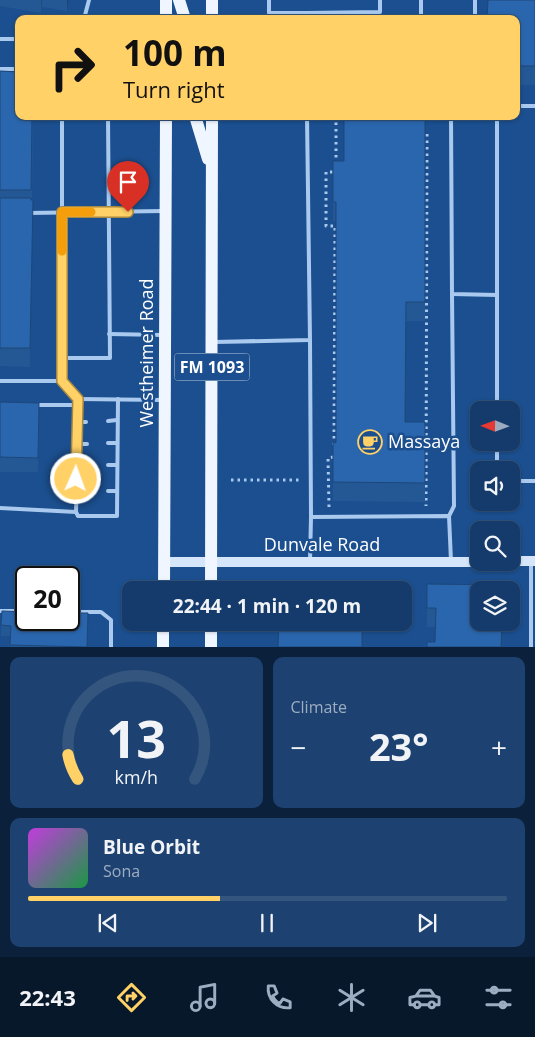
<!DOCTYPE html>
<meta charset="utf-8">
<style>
:root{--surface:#143b6b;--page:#1d4271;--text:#f1f3f6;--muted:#9dadc1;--line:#33557e;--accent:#ffd166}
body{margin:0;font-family:"Open Sans",sans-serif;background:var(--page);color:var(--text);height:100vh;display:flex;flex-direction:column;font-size:19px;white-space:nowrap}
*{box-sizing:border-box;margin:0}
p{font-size:16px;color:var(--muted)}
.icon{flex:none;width:28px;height:28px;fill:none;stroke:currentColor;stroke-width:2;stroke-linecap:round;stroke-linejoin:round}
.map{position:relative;height:647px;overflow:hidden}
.details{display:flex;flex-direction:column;gap:10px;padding:10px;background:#0b203b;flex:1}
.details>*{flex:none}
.top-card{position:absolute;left:15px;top:15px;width:505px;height:105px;border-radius:10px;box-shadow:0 1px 4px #0004,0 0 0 1px var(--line);background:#ffd166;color:#111;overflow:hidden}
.needle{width:32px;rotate:271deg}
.tools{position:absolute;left:470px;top:401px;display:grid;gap:10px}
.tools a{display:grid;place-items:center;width:50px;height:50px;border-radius:10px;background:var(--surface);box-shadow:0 1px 4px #0004,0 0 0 1px var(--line);font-size:25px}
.speed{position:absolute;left:15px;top:566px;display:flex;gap:10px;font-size:25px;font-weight:700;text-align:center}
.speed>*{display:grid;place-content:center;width:65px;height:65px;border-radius:50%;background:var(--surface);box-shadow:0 1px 4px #0004,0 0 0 1px var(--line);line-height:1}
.speed .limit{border:2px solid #111;border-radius:8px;background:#fff;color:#111}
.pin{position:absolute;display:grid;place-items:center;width:42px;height:42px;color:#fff;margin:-51px -21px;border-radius:50% 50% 50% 0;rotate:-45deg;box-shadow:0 0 5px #0007}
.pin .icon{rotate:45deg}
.me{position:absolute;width:55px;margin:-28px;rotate:2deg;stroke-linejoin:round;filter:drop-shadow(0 0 4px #0008)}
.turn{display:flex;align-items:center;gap:18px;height:105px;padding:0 25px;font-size:22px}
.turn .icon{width:65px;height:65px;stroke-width:2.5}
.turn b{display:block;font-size:35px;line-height:42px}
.big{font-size:38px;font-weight:700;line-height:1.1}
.details .card{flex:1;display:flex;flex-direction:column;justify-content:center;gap:8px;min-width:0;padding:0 18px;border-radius:10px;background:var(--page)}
.details .dial{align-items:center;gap:0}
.dial svg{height:130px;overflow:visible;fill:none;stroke:var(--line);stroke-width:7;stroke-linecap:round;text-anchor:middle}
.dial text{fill:var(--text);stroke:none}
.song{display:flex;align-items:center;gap:15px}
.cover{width:60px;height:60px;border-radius:8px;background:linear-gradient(135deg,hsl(290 70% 55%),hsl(140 70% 35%))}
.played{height:5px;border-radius:2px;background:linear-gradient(90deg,var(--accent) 40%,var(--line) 40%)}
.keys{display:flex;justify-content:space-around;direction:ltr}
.heat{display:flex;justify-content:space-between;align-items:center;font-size:28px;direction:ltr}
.details .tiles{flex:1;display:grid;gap:10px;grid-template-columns:1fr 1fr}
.card:last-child{grid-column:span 2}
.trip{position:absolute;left:122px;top:581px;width:290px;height:50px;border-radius:10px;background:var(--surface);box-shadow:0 1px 4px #0004,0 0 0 1px var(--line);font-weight:700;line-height:50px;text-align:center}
.dock{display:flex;height:80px;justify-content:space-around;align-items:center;background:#08182b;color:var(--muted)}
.dock .icon{width:35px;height:35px}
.dock .active{color:var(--accent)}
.dock b{font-size:22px;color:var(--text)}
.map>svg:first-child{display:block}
</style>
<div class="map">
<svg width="535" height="647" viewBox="0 0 535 647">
<rect width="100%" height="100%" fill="#1b4f8f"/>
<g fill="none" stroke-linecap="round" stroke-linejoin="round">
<g stroke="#a9c9ee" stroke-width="3" stroke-dasharray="2.5 4" stroke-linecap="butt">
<path d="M422 131 427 133 426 506"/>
<path d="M336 164V116"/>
<path d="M334 445 335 226H326V172H335"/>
<path d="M231 480H301"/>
<path d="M329 507 328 458 333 457"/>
</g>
<g stroke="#a9c9ee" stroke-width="4">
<path d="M269 0V13H307V19"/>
<path d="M307 13 380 12V0"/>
<path d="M84 19 89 0"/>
<path d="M421 19V0"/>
<path d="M475 19V0"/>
<path d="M0 39H19"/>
<path d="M0 69H19"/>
<path d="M516 106H535"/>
<path d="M451 116 452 294 497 295"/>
<path d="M497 116V410"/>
<path d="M28 213 163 211"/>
<path d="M109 334 163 335"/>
<path d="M310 340 311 517 449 516 451 561"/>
<path d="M214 342 310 340 307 116"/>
<path d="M62 358H110L108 116"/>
<path d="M0 381H62L78 399 79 405 76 512 0 508"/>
<path d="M62 381V116"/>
<path d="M78 399 162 400"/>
<path d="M34 405H79"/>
<path d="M108 421 117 420"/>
<path d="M78 422H86"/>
<path d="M497 442V470"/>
<path d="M108 443H117"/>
<path d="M77 444H87"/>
<path d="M108 465H117"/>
<path d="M76 466 86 465"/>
<path d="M511 481H535"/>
<path d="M76 491H87"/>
<path d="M108 491H117"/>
<path d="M76 512 78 516H117L118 399"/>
<path d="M449 516 454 506 452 294"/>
<path d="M310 562 311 517"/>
<path d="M0 611H26"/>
<path d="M69 612H101L111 620V647"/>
<path d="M531 647V561"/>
</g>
<g stroke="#d6e6fa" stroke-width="10">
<path d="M511 561H535"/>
<path d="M164 562H479"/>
</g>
<g stroke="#f0f6ff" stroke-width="12">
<path d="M179 0 185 19"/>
<path d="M166 19V0"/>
<path d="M212 19V0"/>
<path d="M195 116 208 159"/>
<path d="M164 590 166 116"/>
<path d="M211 590 212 116"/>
<path d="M163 647V622"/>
<path d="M211 647V622"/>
</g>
</g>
<g fill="#245895">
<path d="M0 0H69L67 11 42 7 41 13 0 6Z"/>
<path d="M535 0V85H516V19Z"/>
<path d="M0 71 33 116 30 367 0 366Z"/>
<path d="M425 116V321H406L405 422H425V502L333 501V442L336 443V221H333V161H344Z"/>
<path d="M0 402 39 403 38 472H0Z"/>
<path d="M427 584 502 647 435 642V627H427Z"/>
<path d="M2 611 88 647H10L11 636H1Z"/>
</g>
<g fill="#1d4779">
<path d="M41 0H42L41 13Z"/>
<path d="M67 0H69L67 11Z"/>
</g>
<g fill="#2a66ad" stroke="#1d4779">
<path d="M488 0H535V66H516V19H487Z"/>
<path d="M0 71 19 72V116H32L31 190H0Z"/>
<path d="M344 116H425V302H406L405 422H425V483L333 482V442L336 443V202H333V161H344Z"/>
<path d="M0 198H31V200H33L30 348H0Z"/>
<path d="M0 402 39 403 38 458 0 457Z"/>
<path d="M427 584 502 585V590H479V622H502L501 647H427V642H435L436 608H427Z"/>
<path d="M2 611 26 612V620H69V613H88L87 647 10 645 11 626 1 625Z"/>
<path d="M279 622 339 623 343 627 347 623H362V647H278Z"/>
</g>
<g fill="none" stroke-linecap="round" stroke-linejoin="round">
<g stroke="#a68842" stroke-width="12">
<path id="route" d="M76 479 78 399 62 381V212H128"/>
</g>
<use href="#route" stroke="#ffd166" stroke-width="9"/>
<path stroke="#f59e0b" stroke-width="9" d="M62 251V212H91"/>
</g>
<defs>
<g id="cafe-ring" transform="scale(1.25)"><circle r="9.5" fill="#1b4f8f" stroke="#ffd166" stroke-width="1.5"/><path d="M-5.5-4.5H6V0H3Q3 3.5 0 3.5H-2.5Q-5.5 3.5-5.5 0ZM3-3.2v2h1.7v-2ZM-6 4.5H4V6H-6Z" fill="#ffd166"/></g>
</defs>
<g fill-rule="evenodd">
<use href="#cafe-ring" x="370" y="442"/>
</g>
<g text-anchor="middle" stroke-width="5" stroke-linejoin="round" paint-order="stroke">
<rect fill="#1b4f8f" stroke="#bbcadd" stroke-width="1" x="174.5" y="353.5" width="75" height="27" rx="4"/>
<g font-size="16" font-weight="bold" fill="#fff">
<text x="212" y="373">FM 1093</text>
</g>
<g font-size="18" fill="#fff" stroke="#1b4f8f">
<text transform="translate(147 353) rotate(-90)" y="6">Westheimer Road</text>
<text x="322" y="551">Dunvale Road</text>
</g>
<g font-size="18" fill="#fff" stroke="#1b4f8f" text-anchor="start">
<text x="388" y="448">Massaya</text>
</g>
</g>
</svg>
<div class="tools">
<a><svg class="needle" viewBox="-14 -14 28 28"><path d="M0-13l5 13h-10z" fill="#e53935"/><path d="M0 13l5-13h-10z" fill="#9dadc1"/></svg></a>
<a><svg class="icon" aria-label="sound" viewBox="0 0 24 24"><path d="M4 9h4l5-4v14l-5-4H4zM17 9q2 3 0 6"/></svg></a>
<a><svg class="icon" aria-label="search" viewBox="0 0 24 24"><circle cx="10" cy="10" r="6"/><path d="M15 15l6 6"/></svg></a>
<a><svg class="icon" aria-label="layers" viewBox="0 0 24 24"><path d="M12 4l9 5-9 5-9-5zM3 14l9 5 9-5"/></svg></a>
</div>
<div class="speed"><div class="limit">20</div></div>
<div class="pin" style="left:128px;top:212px;background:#d93025"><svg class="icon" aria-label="arrive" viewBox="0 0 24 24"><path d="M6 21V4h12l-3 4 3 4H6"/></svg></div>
<svg class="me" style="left:76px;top:479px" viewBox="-20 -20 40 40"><circle r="17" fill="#ffd166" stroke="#fff" stroke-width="3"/><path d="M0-11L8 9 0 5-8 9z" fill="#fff"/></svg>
<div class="trip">22:44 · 1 min · 120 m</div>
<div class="top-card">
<div class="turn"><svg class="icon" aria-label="right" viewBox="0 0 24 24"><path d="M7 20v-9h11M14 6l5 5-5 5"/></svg><div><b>100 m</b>Turn right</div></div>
</div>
</div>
<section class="details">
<div class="tiles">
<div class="card dial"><svg viewBox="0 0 100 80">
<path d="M14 69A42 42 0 1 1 86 69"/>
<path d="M14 69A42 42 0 0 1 8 54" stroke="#ffd166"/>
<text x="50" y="56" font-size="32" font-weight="700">13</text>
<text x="50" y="72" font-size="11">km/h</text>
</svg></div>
<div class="card"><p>Climate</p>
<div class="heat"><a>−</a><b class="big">23°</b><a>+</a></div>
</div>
<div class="card">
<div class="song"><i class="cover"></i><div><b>Blue Orbit</b><p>Sona</p></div></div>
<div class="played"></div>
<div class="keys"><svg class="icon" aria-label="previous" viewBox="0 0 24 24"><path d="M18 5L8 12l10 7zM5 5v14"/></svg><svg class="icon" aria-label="pause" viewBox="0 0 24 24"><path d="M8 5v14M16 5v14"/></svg><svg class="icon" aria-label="next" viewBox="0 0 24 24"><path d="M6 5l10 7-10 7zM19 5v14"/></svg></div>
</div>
</div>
</section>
<nav class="dock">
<b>22:43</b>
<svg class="icon active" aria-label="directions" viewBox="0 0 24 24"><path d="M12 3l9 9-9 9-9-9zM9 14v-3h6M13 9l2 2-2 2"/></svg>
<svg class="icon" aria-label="music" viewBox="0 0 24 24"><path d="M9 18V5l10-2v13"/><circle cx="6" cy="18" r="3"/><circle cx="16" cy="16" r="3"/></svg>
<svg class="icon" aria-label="phone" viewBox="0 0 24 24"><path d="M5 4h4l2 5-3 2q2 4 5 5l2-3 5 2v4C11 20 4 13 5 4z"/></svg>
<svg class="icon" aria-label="climate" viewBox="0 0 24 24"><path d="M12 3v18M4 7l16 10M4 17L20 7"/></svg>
<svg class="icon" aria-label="car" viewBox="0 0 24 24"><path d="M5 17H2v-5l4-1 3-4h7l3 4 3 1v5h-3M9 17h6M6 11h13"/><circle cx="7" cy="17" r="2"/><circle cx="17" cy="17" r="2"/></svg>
<svg class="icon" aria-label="filters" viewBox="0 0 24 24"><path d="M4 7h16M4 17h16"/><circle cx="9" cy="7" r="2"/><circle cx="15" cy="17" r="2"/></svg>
</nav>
